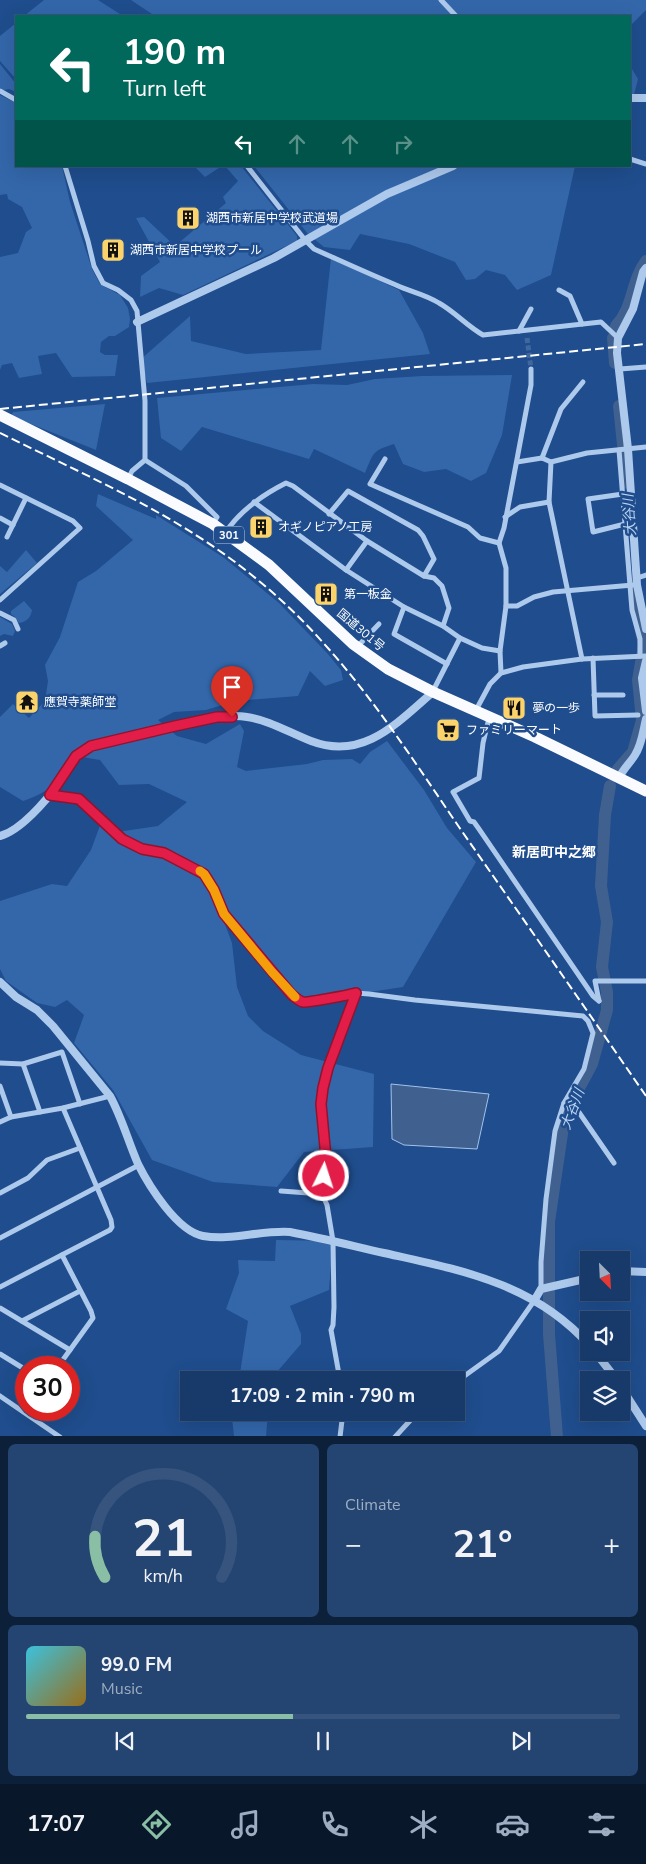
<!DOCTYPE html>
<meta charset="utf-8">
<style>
:root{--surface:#173a6a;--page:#244572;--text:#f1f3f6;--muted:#9eadc1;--line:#36547e;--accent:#8abfa5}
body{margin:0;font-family:"Nunito Sans","Noto Sans JP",sans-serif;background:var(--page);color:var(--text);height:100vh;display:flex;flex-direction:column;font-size:19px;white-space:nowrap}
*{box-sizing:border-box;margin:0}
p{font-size:16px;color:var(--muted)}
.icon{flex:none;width:28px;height:28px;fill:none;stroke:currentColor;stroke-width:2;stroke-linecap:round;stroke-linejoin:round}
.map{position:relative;height:1436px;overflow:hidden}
.sheet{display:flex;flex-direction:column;gap:8px;padding:8px;background:#0d203a;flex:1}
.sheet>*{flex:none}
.banner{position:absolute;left:15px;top:15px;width:616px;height:152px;border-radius:0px;box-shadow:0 5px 20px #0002,0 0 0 1px var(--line);background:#00695c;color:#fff;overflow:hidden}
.needle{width:32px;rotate:156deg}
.fabs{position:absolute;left:580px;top:1251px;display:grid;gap:10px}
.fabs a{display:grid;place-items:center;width:50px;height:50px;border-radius:0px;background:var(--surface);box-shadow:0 5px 20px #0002,0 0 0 1px var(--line);font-size:25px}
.speed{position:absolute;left:15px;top:1356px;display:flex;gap:10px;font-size:25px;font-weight:700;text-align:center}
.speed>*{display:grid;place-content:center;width:65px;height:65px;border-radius:50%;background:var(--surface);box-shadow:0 5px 20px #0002,0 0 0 1px var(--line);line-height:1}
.speed .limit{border:8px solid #d22;background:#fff;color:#111}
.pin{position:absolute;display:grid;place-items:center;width:42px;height:42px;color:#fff;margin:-51px -21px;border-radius:50% 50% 50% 0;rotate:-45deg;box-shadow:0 0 5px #0007}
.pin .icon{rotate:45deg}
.me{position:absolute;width:55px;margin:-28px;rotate:4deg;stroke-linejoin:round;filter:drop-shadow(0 0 4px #0008)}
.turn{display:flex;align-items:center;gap:18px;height:105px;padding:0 25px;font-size:22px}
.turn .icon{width:65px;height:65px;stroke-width:2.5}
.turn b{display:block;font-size:35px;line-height:42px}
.lanes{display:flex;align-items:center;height:48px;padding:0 25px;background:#0003;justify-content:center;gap:25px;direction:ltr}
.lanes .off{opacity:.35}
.big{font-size:38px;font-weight:700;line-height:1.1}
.sheet .widget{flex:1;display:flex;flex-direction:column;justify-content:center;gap:8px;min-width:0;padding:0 18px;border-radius:8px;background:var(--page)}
.sheet .dial{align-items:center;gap:0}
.dial svg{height:130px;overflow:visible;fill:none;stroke:var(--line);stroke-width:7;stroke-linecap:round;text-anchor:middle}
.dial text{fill:var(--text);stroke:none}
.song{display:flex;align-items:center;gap:15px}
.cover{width:60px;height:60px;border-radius:8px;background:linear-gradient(135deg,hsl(190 70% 55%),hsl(40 70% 35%))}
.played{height:5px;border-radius:2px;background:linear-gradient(90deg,var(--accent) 45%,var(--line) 45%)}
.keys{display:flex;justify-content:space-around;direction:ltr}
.heat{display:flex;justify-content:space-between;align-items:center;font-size:28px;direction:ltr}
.sheet .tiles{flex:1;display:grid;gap:8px;grid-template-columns:1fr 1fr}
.widget:last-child{grid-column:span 2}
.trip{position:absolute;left:180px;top:1371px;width:285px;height:50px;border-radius:0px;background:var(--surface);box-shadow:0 5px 20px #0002,0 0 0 1px var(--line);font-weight:700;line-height:50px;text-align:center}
.tabs{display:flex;height:80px;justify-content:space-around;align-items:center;background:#09172a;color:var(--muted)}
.tabs .icon{width:35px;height:35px}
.tabs .active{color:var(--accent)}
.tabs b{font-size:22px;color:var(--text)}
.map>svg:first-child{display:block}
</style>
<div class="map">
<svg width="646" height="1437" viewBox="0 0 646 1437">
<rect width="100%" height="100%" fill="#1f4d8d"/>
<g fill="#3367aa">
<path d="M44 0H98L123 16H24Z"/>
<path d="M131 0H646V10L630 26V16H155Z"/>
<path d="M16 23V79L0 61V36Z"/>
<path d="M0 64 16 84V92L9 89 0 91Z"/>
<path d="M632 69 638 79 630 111V70Z"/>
<path d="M0 95 16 103V166H62L70 202 92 269 100 284 120 295 128 308 130 319 129 327 115 336H109L101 342 100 352 105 355H118L115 376 72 377 56 353 38 356 42 374 19 378 12 363 2 365 0 370V257L18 253 26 232 32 228 22 207 8 199 7 194 0 195Z"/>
<path d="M194 166H222L205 177Z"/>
<path d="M225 166H241L297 236V241L183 295 159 288 140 297 141 276 160 262 136 218 144 217 175 246 226 203 223 197 238 181Z"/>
<path d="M254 166H575L551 275 517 290 505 275 486 270 475 279 466 280 455 262 409 244 360 234 350 250 324 247 308 234Z"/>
<path d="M331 258 399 290 423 333 430 354 147 383 141 359 190 316 191 341 246 354 321 350Z"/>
<path d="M512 375 502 435 486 473 471 481 446 469 424 472 403 464 394 444C372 451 374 452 365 473L314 449 309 459 202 427 181 451 161 438 157 398 313 384 347 385 375 379 422 376Z"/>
<path d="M105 404 96 450 11 416 13 412Z"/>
<path d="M98 494 156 519V515L223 557 279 603 327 653 341 670 343 680 325 686 310 671 298 696 235 701 206 710 174 712 158 720 177 736 206 744 240 724 244 731 237 767 246 771 307 764 323 760 352 759 360 764 370 752 387 741 424 790 447 828 476 862 403 987 303 1002C267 968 234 932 211 887L232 943 237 987 248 1016 263 1031 301 1055 374 1074 373 1147 304 1152 277 1187 213 1182 152 1160 113 1090 74 1043 84 1015 67 1000 55 1007 37 1003 6 981 0 969V901L52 884 67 886 91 850 102 820 117 832 158 826 187 802 149 784 119 785 100 760 76 756C60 780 51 792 23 801L0 787V717L13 704 29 718 45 701 48 681 45 665 60 637 78 582 96 571 133 540 96 506Z"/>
<path d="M26 550 37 563 0 594V566L7 572Z"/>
<path d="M24 601 32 610C31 617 27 622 19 623L15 617 11 614V611Z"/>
<path d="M0 617 12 624 15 631 13 636 4 634 0 636Z"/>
<path d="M276 1240 333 1241 329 1290 290 1306 301 1334V1344L270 1380H239L248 1321 226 1309 239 1273 238 1260 275 1261Z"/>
<path d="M233 1413H268L266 1436H234L232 1418Z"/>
</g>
<path fill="#40618f" stroke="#a1c3ed" d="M391 1084 489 1094 477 1149 404 1145 392 1139Z"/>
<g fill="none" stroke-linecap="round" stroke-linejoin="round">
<g stroke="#40618f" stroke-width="12">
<path d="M616 326C634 307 631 281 646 261"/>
<path d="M613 338 615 363"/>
<path d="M619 406 623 445"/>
<path d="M624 450 627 483"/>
<path d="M618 769 633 752 642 720 638 680 644 645 635 603 634 586"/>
<path d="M557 1437 549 1334V1222L563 1127 570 1105 592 1064 607 1010V992L602 967 607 922 601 886 605 815 610 786"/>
</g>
<path stroke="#41689e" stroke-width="5" stroke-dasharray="5 2.5" stroke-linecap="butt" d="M527 338 531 369"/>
<g stroke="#adc9ec" stroke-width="5">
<path d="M441 0 456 16"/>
<path d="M0 91 16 100"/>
<path d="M630 159 646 164"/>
<path d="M65 166 88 241 94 266 103 283 118 290 131 300 137 311 145 401V460L132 471 128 479"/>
<path d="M247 166 305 240 314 249C341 261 369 274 396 285 411 292 425 294 439 303 455 312 467 326 483 335L601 322 618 338"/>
<path d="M559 290 570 296 582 324"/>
<path d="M519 331 531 309"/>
<path d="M620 369 646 367"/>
<path d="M619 450 632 610 640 639V656"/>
<path d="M542 458 561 409 583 382"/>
<path d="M385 459 370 484 468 527 480 538 499 543"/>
<path d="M145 460 186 486 217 517 213 523"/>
<path d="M517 462 542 458 551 462 587 453 646 447"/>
<path d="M551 462 549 502 582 659"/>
<path d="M0 485 73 521 80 528 0 600"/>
<path d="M623 494 588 499 593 532 625 524"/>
<path d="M254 502 346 570 404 607 443 626 460 638 482 648 500 651"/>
<path d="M329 514 348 491 418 530 423 536 434 559 424 576"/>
<path d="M505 517 520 507 549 502"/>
<path d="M0 518 13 525"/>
<path d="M225 533C240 511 262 495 286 483L293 486 367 541 424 576 434 578 442 586 449 608 443 626"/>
<path d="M7 537 26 498"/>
<path d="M346 570 367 541"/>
<path d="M637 578 646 575"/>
<path d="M506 606H517L534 597 553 592 633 585"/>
<path d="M404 607 394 634 447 664"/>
<path d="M0 613 14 620 18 629"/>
<path d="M0 646 5 643"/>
<path d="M357 647 379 624"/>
<path d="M593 658 595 716 638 715"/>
<path d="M501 673 500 651 506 606V568L499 543 504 528 531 385V369"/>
<path d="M433 691 460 638"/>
<path d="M594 695H623"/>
<path d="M476 710 490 684 501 673 523 667 582 659 646 656"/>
<path d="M489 718 483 743 479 778 453 792 470 821 474 822 479 829 593 996 599 1001"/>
<path d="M49 795 79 799 122 839 142 849 164 853 204 874 214 889 224 914 292 995 303 1002H311L325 998 356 993 369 994 415 1000 583 1016 588 1021 593 1033 584 1069 564 1103 555 1131 546 1199 541 1262V1289"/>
<path d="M599 1001 595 981H646"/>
<path d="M0 1063 23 1064 62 1052 80 1104"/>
<path d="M23 1064 40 1112"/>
<path d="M0 1086 11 1117"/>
<path d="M564 1103 576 1108 614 1163"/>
<path d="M0 1122 11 1117 63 1108 110 1096"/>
<path d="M281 1191 322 1194"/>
<path d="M0 1193 28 1178 47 1160 80 1148"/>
<path d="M0 1238 139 1165"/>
<path d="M0 1287 110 1230 112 1227 111 1220 63 1108"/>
<path d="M0 1308 70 1350"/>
<path d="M22 1321 80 1291"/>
<path d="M0 1354 26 1370"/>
<path d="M57 1368 93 1318 91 1311 62 1255"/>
<path d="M340 1380 331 1330 333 1325 334 1307 333 1241 327 1205 322 1194 326 1158 321 1104 328 1068 356 993"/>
<path d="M456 1382 499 1351 534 1301"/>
<path d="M0 1396 60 1437"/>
<path d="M340 1437 343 1412"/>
<path d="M395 1437 418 1412"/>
</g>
<g stroke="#adc9ec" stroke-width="8">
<path d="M630 98H646"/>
<path d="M646 268 643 272 633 309 618 338 617 353 628 449 637 585 646 629"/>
<path d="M137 322 274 258 387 194 453 166"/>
<path d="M646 661 642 678 646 711"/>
<path d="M619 778C623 769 630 763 635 755 642 744 643 731 646 719"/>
<path d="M0 836C20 831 46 801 58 784 68 768 74 755 91 746 124 738 157 729 191 723 209 719 228 714 247 717 269 720 290 733 311 741 363 761 397 723 433 692"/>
<path d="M0 982 16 997 37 1010 53 1026 110 1096C122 1118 128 1141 138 1164 149 1186 177 1231 203 1236 231 1241 261 1230 290 1232 322 1238 353 1246 384 1253 460 1270 534 1283 589 1345"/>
<path d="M621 1271 646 1272"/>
<path d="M534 1301 541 1289 589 1278"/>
<path d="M595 1352 617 1380"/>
<path d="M621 1387 646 1426"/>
</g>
<path stroke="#f9fbff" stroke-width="11" d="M0 415 128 479 213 524 269 565 353 644 388 669 433 692 535 737 646 791"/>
<g stroke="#fff" stroke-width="2" stroke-dasharray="9 4" stroke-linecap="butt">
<path d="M0 409 646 344"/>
<path d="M0 433C89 477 183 517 259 581 342 649 399 739 459 827 521 916 584 1006 646 1096"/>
</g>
</g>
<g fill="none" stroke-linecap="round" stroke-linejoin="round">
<g stroke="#92132f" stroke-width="12">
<path id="route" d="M232 717H217L175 726 91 746 76 756 50 795 79 799 122 839 142 849 164 853 204 874 214 890 224 914 292 995C295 997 299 1001 303 1002 307 1003 348 995 356 993L328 1068 323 1088 321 1104 326 1158 324 1176"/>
</g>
<use href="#route" stroke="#e11d48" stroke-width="9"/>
<path stroke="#f59e0b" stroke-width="9" d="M200 871 204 874 214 890 224 914 272 972 295 997"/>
</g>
<defs>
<g id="building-square" transform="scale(1.25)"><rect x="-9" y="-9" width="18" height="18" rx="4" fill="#fad36d" stroke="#1f4d8d"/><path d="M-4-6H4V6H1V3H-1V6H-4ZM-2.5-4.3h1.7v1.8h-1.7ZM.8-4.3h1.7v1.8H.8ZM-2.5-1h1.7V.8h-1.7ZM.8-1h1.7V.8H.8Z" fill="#111"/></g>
<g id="temple-square" transform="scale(1.25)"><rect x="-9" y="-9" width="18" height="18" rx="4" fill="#fad36d" stroke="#1f4d8d"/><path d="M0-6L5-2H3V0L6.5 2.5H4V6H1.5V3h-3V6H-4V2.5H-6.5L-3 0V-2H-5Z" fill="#111"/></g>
<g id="restaurant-square" transform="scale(1.25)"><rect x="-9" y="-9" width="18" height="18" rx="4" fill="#fad36d" stroke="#1f4d8d"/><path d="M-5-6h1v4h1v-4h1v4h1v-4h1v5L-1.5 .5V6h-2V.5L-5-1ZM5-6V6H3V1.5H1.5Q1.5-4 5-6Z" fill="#111"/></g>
<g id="supermarket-square" transform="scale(1.25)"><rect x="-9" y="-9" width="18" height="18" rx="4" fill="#fad36d" stroke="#1f4d8d"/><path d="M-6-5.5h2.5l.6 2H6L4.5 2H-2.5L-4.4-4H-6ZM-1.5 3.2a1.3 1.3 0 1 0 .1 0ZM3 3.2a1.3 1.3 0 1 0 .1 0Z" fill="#111"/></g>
</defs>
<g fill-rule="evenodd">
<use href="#building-square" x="188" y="218"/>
<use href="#building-square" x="113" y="250"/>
<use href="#building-square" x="261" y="527"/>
<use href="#building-square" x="326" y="594"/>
<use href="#temple-square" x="27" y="702"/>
<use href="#restaurant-square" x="514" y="708"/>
<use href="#supermarket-square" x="448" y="730"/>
</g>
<g text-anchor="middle" stroke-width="5" stroke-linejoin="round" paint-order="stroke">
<rect fill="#1f4d8d" stroke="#bccadd" stroke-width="1" x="214" y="526.5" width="30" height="17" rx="4"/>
<g font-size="11" font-weight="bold" fill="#fff">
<text x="229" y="539">301</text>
</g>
<g font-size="12" fill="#fff" stroke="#1f4d8d" text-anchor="start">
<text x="206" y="222">湖西市新居中学校武道場</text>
<text x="130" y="254">湖西市新居中学校プール</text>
<text x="278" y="531">オギノピアノ工房</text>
<text x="344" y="598">第一板金</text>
<text x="44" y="706">應賀寺薬師堂</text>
<text x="532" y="712">夢の一歩</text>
<text x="466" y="734">ファミリーマート</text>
</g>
<g font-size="12" fill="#fff" stroke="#1f4d8d">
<text transform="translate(361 630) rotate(40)" y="4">国道301号</text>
</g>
<g font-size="14" font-style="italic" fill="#b9d3f3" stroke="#1f4d8d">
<text transform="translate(629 515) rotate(-94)" y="5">大谷川</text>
<text transform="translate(572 1109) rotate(-69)" y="5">大谷川</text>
</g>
<g font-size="14" font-weight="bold" fill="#fff" stroke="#1f4d8d">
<text x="554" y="857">新居町中之郷</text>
</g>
</g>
</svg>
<div class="fabs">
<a><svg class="needle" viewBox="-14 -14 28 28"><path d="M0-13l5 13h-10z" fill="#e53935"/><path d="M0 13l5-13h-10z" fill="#9eadc1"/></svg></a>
<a><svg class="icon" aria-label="sound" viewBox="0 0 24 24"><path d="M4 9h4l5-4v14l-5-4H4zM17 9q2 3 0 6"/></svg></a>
<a><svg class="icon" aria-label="layers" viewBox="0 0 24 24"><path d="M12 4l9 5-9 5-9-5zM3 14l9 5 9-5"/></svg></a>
</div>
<div class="speed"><div class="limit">30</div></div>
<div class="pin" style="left:232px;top:717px;background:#d93025"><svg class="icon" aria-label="arrive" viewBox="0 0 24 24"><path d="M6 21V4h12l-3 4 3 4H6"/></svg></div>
<svg class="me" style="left:324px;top:1176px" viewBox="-20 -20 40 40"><circle r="17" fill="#e11d48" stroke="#fff" stroke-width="3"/><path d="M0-11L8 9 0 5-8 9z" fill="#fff"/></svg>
<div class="trip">17:09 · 2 min · 790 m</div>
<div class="banner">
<div class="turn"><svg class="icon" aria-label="left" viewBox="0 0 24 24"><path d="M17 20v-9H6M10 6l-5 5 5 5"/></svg><div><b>190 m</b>Turn left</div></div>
<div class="lanes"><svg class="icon" aria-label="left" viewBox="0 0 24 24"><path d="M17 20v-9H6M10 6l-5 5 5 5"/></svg><svg class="icon off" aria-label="ahead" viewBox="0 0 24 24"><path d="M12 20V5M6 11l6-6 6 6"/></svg><svg class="icon off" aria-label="ahead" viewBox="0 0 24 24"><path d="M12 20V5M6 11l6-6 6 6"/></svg><svg class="icon off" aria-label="right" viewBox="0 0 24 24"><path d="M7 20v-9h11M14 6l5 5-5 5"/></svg></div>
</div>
</div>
<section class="sheet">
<div class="tiles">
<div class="widget dial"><svg viewBox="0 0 100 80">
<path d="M14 69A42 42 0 1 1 86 69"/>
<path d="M14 69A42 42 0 0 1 8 44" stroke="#8abfa5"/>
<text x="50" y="56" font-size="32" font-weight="700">21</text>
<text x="50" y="72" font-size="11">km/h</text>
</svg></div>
<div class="widget"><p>Climate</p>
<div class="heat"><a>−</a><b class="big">21°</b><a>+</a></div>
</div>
<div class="widget">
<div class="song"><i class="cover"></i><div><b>99.0 FM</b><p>Music</p></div></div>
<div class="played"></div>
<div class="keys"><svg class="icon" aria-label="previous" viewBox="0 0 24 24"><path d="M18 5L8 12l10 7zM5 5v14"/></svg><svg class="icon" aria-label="pause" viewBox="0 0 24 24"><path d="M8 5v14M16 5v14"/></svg><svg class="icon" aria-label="next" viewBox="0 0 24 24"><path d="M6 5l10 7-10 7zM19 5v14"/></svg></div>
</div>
</div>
</section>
<nav class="tabs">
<b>17:07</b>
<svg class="icon active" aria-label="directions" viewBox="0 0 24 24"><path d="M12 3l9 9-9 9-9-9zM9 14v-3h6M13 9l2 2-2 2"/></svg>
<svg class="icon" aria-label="music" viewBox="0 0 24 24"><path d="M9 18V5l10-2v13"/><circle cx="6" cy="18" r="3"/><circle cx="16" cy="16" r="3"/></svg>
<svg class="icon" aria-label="phone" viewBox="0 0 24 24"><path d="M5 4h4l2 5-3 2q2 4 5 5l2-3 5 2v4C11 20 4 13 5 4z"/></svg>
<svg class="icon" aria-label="climate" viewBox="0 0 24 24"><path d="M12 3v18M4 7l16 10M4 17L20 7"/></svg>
<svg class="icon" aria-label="car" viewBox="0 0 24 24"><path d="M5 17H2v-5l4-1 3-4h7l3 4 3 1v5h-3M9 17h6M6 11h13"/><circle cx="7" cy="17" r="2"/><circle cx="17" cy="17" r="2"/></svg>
<svg class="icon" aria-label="filters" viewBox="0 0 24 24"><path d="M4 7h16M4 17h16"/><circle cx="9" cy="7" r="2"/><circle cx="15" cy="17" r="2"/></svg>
</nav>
